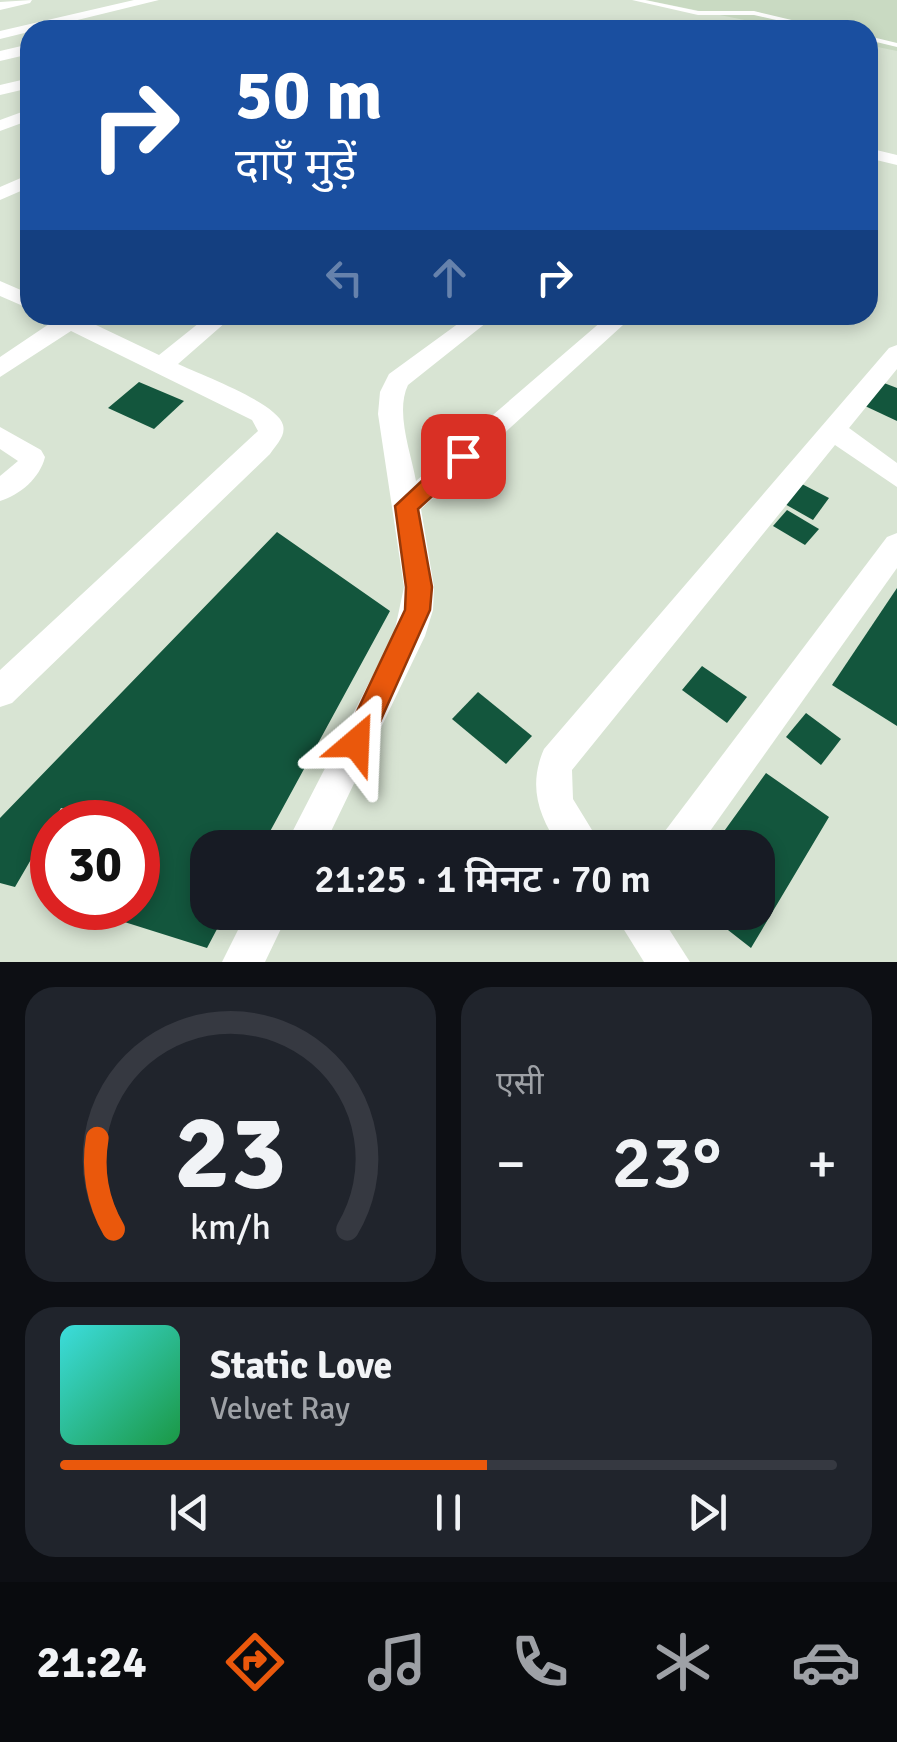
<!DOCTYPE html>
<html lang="hi">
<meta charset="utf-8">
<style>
:root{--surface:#171b24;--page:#20242c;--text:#f1f3f6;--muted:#9ea1a6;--line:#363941;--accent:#ea580c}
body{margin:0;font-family:Signika,"Noto Sans Devanagari",sans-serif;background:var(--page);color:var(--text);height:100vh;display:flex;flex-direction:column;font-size:38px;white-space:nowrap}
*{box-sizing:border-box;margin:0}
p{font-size:32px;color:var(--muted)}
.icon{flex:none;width:55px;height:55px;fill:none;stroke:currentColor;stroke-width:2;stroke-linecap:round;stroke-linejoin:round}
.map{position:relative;height:962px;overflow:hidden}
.drawer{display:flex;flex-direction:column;gap:25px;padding:25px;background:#0d0f14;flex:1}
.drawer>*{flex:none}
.hud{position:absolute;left:20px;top:20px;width:858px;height:305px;border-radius:30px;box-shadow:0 5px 15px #0003;background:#1a4fa0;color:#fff;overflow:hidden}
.speed{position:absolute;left:30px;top:800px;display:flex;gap:20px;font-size:50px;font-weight:700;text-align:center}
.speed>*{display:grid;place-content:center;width:130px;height:130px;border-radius:50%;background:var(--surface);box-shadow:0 5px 15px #0003;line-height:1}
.speed .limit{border:15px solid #d22;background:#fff;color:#111}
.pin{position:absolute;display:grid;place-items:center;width:85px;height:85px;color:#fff;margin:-42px;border-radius:20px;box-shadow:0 5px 15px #0006}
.me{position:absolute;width:110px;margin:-55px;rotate:26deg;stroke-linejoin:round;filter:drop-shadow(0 0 8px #0008)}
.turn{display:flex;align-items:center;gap:35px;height:210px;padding:0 50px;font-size:45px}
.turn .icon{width:130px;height:130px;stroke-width:2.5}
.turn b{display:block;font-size:70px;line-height:85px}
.lanes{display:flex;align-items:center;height:95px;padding:0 50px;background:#0003;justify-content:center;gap:50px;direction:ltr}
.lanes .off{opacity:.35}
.big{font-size:75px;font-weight:600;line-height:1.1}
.drawer .widget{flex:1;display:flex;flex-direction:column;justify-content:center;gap:15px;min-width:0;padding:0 35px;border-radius:30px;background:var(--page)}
.drawer .dial{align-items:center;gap:0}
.dial svg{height:260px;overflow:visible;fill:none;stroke:var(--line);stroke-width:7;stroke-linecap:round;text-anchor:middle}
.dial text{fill:var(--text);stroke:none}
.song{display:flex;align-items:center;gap:30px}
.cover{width:120px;height:120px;border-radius:15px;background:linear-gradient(135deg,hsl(180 70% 55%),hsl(140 70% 35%))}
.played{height:10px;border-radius:5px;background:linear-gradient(90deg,var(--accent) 55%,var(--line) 55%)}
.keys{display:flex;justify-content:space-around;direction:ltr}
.heat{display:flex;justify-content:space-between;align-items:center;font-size:55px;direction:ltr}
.drawer .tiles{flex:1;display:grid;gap:25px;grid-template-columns:1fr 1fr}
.widget:last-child{grid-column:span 2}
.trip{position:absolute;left:190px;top:830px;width:585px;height:100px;border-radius:30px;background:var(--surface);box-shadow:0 5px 15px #0003;font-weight:600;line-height:100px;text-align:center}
.menu{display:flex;height:160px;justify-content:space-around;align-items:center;background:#090b0e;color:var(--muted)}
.menu .icon{width:70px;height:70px}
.menu .active{color:var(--accent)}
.menu b{font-size:45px;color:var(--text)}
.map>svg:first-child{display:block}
</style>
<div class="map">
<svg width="897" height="962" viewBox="0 0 897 962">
<rect width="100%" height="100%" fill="#d8e4d3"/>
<path fill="#c9dac2" d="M646 0H897V51L868 45V30H793Z"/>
<g fill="#13563d">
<path d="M139 382 184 401 154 429 108 408Z"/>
<path d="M884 383 897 388V421L865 406Z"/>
<path d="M800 483 829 498 813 520 783 503Z"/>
<path d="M787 510 819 529 805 545 773 526Z"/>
<path d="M277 532 390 611 261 848H208V912H226L207 948 80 908H138V822H108L61 808 15 887 0 883V818Z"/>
<path d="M897 588V726L832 685Z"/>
<path d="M702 666 747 697 727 723 682 690Z"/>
<path d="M478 692 532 736 506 764 452 719Z"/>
<path d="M806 713 841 739 821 765 786 737Z"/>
<path d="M766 773 829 817 751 948 705 912H758V848H712Z"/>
</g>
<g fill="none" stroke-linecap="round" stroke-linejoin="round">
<g fill="#fff" fill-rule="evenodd">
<path d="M632 0H645L698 11H754L834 30H820L754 15H698Z"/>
<path d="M868 36 897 43V47L868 40Z"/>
</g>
<g fill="#fff" fill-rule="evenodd">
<path d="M32 0 30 3 0 10V2Z"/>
<path d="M134 0H159L0 39V31Z"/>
<path d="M30 44V54L0 61V51Z"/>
<path d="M30 78V88L0 95V85Z"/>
<path d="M30 109V120L0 131V120Z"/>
<path d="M868 148 897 155V165L868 158Z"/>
<path d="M30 174V187L0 200V187Z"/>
<path d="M0 281 30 294V309L0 296Z"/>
<path d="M46 315H75L159 355 209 315H234L178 364C199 374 278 403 283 425 286 436 276 445 270 454L12 703 0 707V670L258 431 252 420 71 331 0 377V357L52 322Z"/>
<path d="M470 315H496L408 385C395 412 411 453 416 481L609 315H634L421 509 434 587 433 610 425 636 323 848H284L394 634 404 587 378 414 380 392 389 374Z"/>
<path d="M897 345V369L849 428 897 463V487L835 445 572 770 573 799 603 848H560C538 815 528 786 544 749L889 348Z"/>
<path d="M0 427 41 450 45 457C40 478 20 495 0 501V476L18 461 0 449Z"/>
<path d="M897 533V568L698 848H656L662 835 887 537Z"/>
<path d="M247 912H289L265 962H222Z"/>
<path d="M613 912H658L690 962H644Z"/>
</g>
</g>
<path fill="#ea580c" stroke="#983908" stroke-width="2.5" d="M463 448 474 456 471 461 418 509 432 587 430 610 366 753 356 757 346 753 342 743 405 610 406 587 395 506 455 450Z"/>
</svg>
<div class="speed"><div class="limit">30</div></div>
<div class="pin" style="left:463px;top:456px;background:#d93025"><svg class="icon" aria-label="arrive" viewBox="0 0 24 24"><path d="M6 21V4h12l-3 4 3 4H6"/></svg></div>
<svg class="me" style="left:356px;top:743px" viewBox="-20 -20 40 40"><path d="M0-17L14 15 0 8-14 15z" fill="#ea580c" stroke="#fff" stroke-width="4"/></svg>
<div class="trip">21:25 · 1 मिनट · 70 m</div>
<div class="hud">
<div class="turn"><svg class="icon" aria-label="right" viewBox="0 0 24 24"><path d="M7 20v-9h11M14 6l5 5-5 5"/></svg><div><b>50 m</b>दाएँ मुड़ें</div></div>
<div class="lanes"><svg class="icon off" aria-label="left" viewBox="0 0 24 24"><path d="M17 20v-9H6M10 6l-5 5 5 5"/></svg><svg class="icon off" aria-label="ahead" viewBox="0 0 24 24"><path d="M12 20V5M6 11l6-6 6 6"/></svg><svg class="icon" aria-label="right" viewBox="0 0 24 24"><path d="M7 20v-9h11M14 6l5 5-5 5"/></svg></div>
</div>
</div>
<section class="drawer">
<div class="tiles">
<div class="widget dial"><svg viewBox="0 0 100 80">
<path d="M14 69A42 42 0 1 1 86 69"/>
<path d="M14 69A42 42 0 0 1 9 41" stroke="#ea580c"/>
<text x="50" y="56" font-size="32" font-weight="700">23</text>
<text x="50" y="72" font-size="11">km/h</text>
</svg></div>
<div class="widget"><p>एसी</p>
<div class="heat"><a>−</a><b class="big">23°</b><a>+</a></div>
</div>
<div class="widget">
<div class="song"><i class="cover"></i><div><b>Static Love</b><p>Velvet Ray</p></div></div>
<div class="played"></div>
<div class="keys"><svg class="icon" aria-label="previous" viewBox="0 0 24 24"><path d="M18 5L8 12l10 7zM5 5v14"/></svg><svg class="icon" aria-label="pause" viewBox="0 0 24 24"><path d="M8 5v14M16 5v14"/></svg><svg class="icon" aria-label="next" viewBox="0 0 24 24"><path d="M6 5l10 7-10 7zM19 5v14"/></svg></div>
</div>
</div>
</section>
<nav class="menu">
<b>21:24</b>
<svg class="icon active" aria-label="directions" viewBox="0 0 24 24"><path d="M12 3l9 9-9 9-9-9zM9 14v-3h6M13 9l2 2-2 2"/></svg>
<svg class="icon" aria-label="music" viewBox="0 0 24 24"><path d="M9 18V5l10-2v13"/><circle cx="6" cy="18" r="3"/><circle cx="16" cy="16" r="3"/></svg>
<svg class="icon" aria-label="phone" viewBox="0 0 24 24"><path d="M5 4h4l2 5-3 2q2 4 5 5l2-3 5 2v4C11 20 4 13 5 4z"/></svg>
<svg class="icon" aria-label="climate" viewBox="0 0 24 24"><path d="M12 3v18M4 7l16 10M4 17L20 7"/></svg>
<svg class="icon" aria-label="car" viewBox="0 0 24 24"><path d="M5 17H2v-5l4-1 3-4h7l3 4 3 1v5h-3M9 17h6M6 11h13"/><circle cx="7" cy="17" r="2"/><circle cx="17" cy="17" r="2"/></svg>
</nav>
